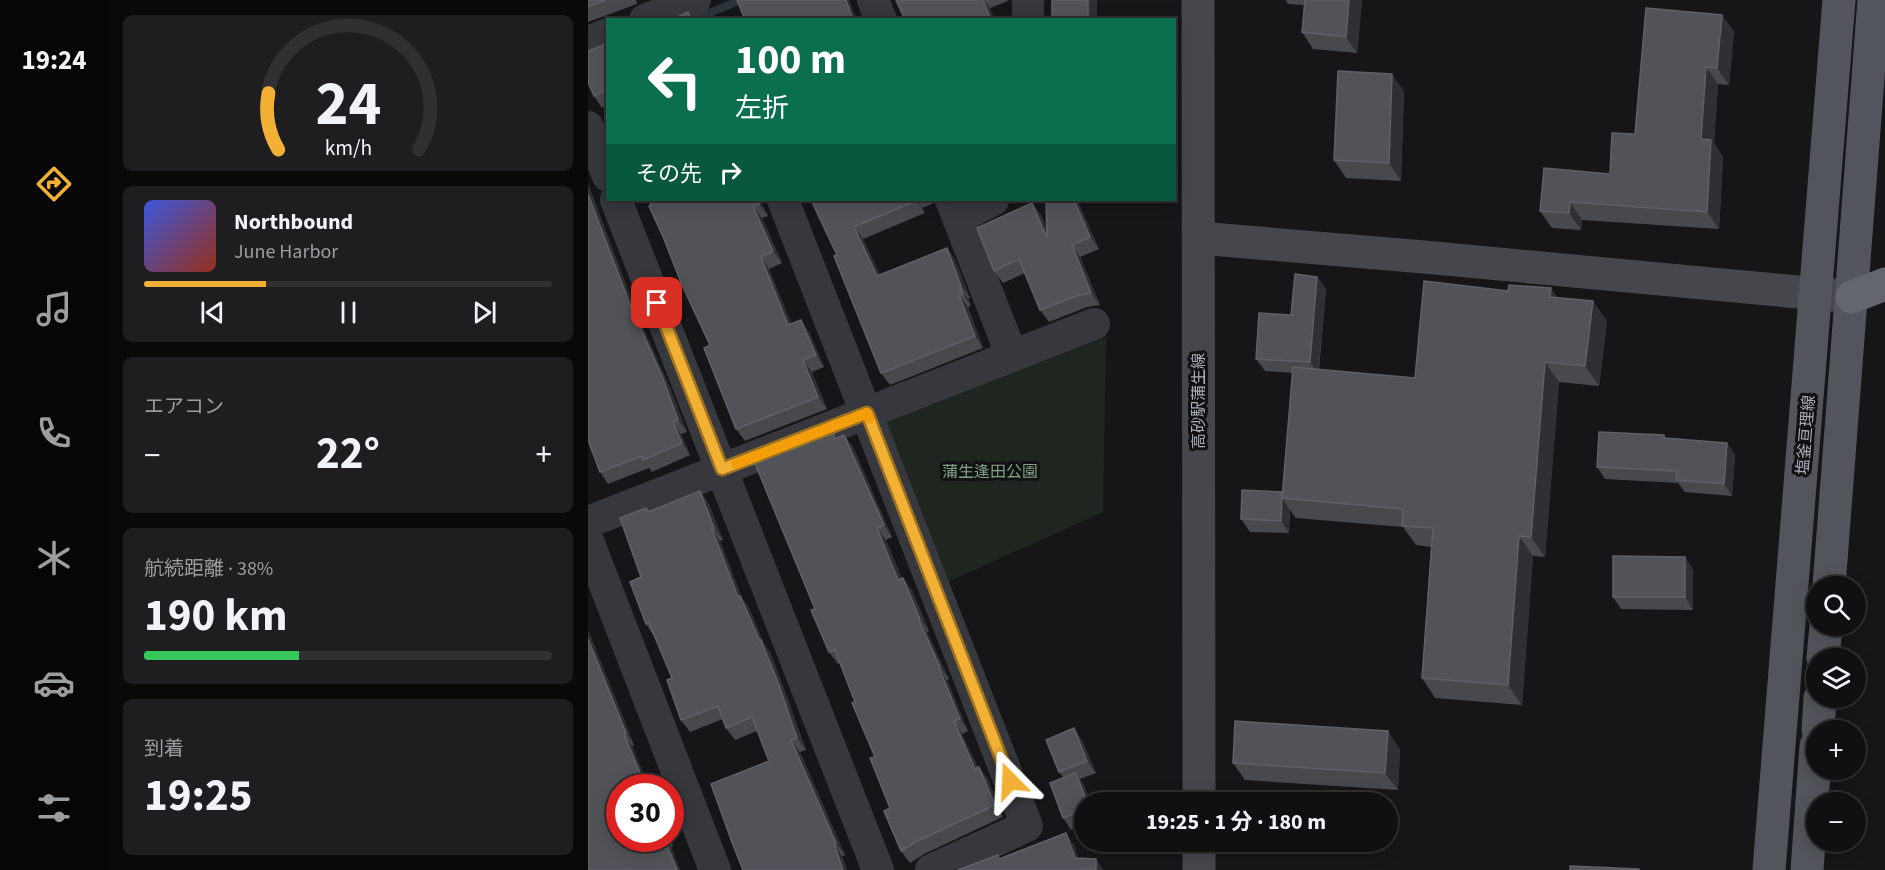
<!DOCTYPE html>
<html lang="ja">
<meta charset="utf-8">
<style>
:root{--surface:#101012;--page:#1e1e20;--text:#f1f3f6;--muted:#9c9d9f;--line:#303032;--accent:#f2b134}
body{margin:0;font-family:"Source Sans 3","Noto Sans JP",sans-serif;background:var(--page);color:var(--text);height:100vh;display:flex;flex-direction:column;font-size:22px;white-space:nowrap}
*{box-sizing:border-box;margin:0}
p{font-size:20px;color:var(--muted)}
.icon{flex:none;width:33px;height:33px;fill:none;stroke:currentColor;stroke-width:2;stroke-linecap:round;stroke-linejoin:round}
.map{position:relative;flex:1;overflow:hidden}
.panel{display:flex;flex-direction:column;gap:15px;padding:15px;background:#09090a;width:480px}
.panel>*{flex:none}
.top-card{position:absolute;left:18px;top:18px;width:570px;height:183px;border-radius:0px;box-shadow:0 3px 15px #0003,0 0 0 2px var(--line);background:#0b6e4f;color:#fff;overflow:hidden}
.tools{position:absolute;left:1218px;top:576px;display:grid;gap:12px}
.tools a{display:grid;place-items:center;width:60px;height:60px;border-radius:50%;background:var(--surface);box-shadow:0 3px 15px #0003,0 0 0 2px var(--line);font-size:30px}
.speed{position:absolute;left:18px;top:774px;display:flex;gap:12px;font-size:30px;font-weight:700;text-align:center}
.speed>*{display:grid;place-content:center;width:78px;height:78px;border-radius:50%;background:var(--surface);box-shadow:0 3px 15px #0003,0 0 0 2px var(--line);line-height:1}
.speed .limit{border:9px solid #d22;background:#fff;color:#111}
.pin{position:absolute;display:grid;place-items:center;width:51px;height:51px;color:#fff;margin:-26px;border-radius:12px;box-shadow:0 3px 9px #0006}
.me{position:absolute;width:66px;margin:-33px;rotate:339deg;stroke-linejoin:round;filter:drop-shadow(0 0 4px #0008)}
.turn{display:flex;align-items:center;gap:21px;height:126px;padding:0 30px;font-size:27px}
.turn .icon{width:78px;height:78px;stroke-width:2.5}
.turn b{display:block;font-size:42px;line-height:51px}
.then{display:flex;align-items:center;height:57px;padding:0 30px;background:#0003;gap:12px;font-size:22px}
.big{font-size:45px;font-weight:700;line-height:1.1}
.panel .widget{flex:1;display:flex;flex-direction:column;justify-content:center;gap:9px;min-width:0;padding:0 21px;border-radius:9px;background:var(--page)}
.panel .dial{align-items:center;gap:0}
.dial svg{height:156px;overflow:visible;fill:none;stroke:var(--line);stroke-width:7;stroke-linecap:round;text-anchor:middle}
.dial text{fill:var(--text);stroke:none}
.song{display:flex;align-items:center;gap:18px}
.cover{width:72px;height:72px;border-radius:9px;background:linear-gradient(135deg,hsl(230 70% 55%),hsl(10 70% 35%))}
.played{height:6px;border-radius:3px;background:linear-gradient(90deg,var(--accent) 30%,var(--line) 30%)}
.keys{display:flex;justify-content:space-around;direction:ltr}
.heat{display:flex;justify-content:space-between;align-items:center;font-size:33px;direction:ltr}
.charge{height:9px;border-radius:4px;background:linear-gradient(90deg,#34c759 38%,var(--line) 0)}
.trip{position:absolute;left:486px;top:792px;width:324px;height:60px;border-radius:30px;background:var(--surface);box-shadow:0 3px 15px #0003,0 0 0 2px var(--line);font-weight:700;line-height:60px;text-align:center}
main{display:flex;flex:1;min-height:0}
.tabs{display:flex;flex-direction:column;width:108px;justify-content:space-around;align-items:center;background:#060607;color:var(--muted)}
.tabs .icon{width:42px;height:42px}
.tabs .active{color:var(--accent)}
.tabs b{font-size:27px;color:var(--text)}
.map>svg:first-child{display:block}
</style>
<main>
<nav class="tabs">
<b>19:24</b>
<svg class="icon active" aria-label="directions" viewBox="0 0 24 24"><path d="M12 3l9 9-9 9-9-9zM9 14v-3h6M13 9l2 2-2 2"/></svg>
<svg class="icon" aria-label="music" viewBox="0 0 24 24"><path d="M9 18V5l10-2v13"/><circle cx="6" cy="18" r="3"/><circle cx="16" cy="16" r="3"/></svg>
<svg class="icon" aria-label="phone" viewBox="0 0 24 24"><path d="M5 4h4l2 5-3 2q2 4 5 5l2-3 5 2v4C11 20 4 13 5 4z"/></svg>
<svg class="icon" aria-label="climate" viewBox="0 0 24 24"><path d="M12 3v18M4 7l16 10M4 17L20 7"/></svg>
<svg class="icon" aria-label="car" viewBox="0 0 24 24"><path d="M5 17H2v-5l4-1 3-4h7l3 4 3 1v5h-3M9 17h6M6 11h13"/><circle cx="7" cy="17" r="2"/><circle cx="17" cy="17" r="2"/></svg>
<svg class="icon" aria-label="filters" viewBox="0 0 24 24"><path d="M4 7h16M4 17h16"/><circle cx="9" cy="7" r="2"/><circle cx="15" cy="17" r="2"/></svg>
</nav>
<section class="panel">
<div class="widget dial"><svg viewBox="0 0 100 80">
<path d="M14 69A42 42 0 1 1 86 69"/>
<path d="M14 69A42 42 0 0 1 9 40" stroke="#f2b134"/>
<text x="50" y="56" font-size="32" font-weight="700">24</text>
<text x="50" y="72" font-size="11">km/h</text>
</svg></div>
<div class="widget">
<div class="song"><i class="cover"></i><div><b>Northbound</b><p>June Harbor</p></div></div>
<div class="played"></div>
<div class="keys"><svg class="icon" aria-label="previous" viewBox="0 0 24 24"><path d="M18 5L8 12l10 7zM5 5v14"/></svg><svg class="icon" aria-label="pause" viewBox="0 0 24 24"><path d="M8 5v14M16 5v14"/></svg><svg class="icon" aria-label="next" viewBox="0 0 24 24"><path d="M6 5l10 7-10 7zM19 5v14"/></svg></div>
</div>
<div class="widget"><p>エアコン</p>
<div class="heat"><a>−</a><b class="big">22°</b><a>+</a></div>
</div>
<div class="widget"><p>航続距離 · 38%</p><b class="big">190 km</b><div class="charge"></div></div>
<div class="widget"><p>到着</p><b class="big">19:25</b></div>
</section>
<div class="map">
<svg width="1297" height="870" viewBox="0 0 1297 870">
<rect width="100%" height="100%" fill="#161618"/>
<path fill="#1e261f" d="M518 337 515 512 353 585 292 425Z"/>
<g fill="none" stroke-linecap="round" stroke-linejoin="round">
<path stroke="#2c353c" stroke-width="8" d="M104 20 153 0"/>
<g stroke="#37383d" stroke-width="32">
<path d="M285 0 293 20"/>
<path d="M57 20 107 0"/>
<path d="M440 20V0"/>
<path d="M0 42 20 34"/>
<path d="M0 127 20 176"/>
<path d="M28 200 290 870"/>
<path d="M195 200 439 826 343 870"/>
<path d="M363 200 424 356"/>
<path d="M370 218 405 200"/>
<path d="M0 522 506 324"/>
<path d="M0 541 127 870"/>
</g>
<g stroke="#45474d" stroke-width="33">
<path d="M610 0 611 802"/>
<path d="M611 238 836 257 1264 297"/>
<path d="M611 842V870"/>
</g>
<g stroke="#53555c" stroke-width="33">
<path d="M1241 586 1286 0"/>
<path d="M1235 658 1238 626"/>
<path d="M1230 730 1232 698"/>
<path d="M1181 870 1251 0"/>
<path d="M1219 870 1228 746"/>
</g>
<path stroke="#63666e" stroke-width="33" d="M1264 297 1297 284"/>
</g>
<g fill="#47494d">
<path d="M0 0H48L49 4 0 22Z"/>
<path d="M308 0H419L420 1 402 8Z"/>
<path d="M698 0H774L769 53 725 49 714 32 716 5 700 4Z"/>
<path d="M1134 15 1146 32 1141 85 1130 84 1126 143 1135 157 1131 229 994 220 993 230 964 228 952 211 1022 174 1047 134Z"/>
<path d="M20 43V105L14 108 6 96Z"/>
<path d="M816 91 813 181 758 178 746 160Z"/>
<path d="M0 184 49 314 82 388 99 432 93 434 102 455 64 472 61 468 20 484 12 472 0 440Z"/>
<path d="M172 200 180 216 174 218 194 263 181 269 203 324 221 332 236 367 224 372 239 409 157 441 148 429 122 345 63 205Z"/>
<path d="M223 200H346V203L334 208 337 213 275 239 292 275 359 248 367 260 382 298 380 299 383 306 380 307 395 348 302 385 293 373 249 255Z"/>
<path d="M458 200H489L511 249 492 257 512 305 499 307 461 322 452 310 437 273 415 283 406 271 444 203 453 215 459 230Z"/>
<path d="M729 277 738 289 731 370 827 378 920 291 970 298 1019 321 1011 386 971 382 957 557 945 556 934 705 847 698 834 678 843 547 828 545 815 527 708 518 702 510 701 533 662 532 653 519 695 493 705 373 677 371 668 359 703 315Z"/>
<path d="M256 435 265 447 304 537 298 540 314 579 324 590 341 631 339 632 361 679 359 680 380 731 374 734 390 768 400 779 415 817 336 854 322 863 313 851 287 757 267 702 252 663 250 664 241 652 249 438Z"/>
<path d="M1076 435 1078 438 1139 443 1147 455 1144 496 1097 492 1090 483 1017 479 1009 467Z"/>
<path d="M112 491 121 504 135 540 132 541 154 598 161 608 177 646 182 652 199 697 218 750 212 752 257 855 254 856 259 870H155L181 761 169 731 147 740 138 728 135 719 102 732 93 720 84 678 66 636 58 624 53 577 60 511Z"/>
<path d="M1097 557 1105 570V610L1033 609 1025 597Z"/>
<path d="M0 630 46 745 44 746 61 788H32V838H82L85 846 83 847 92 870H0Z"/>
<path d="M494 740 508 773 492 779 496 785V825L483 830 475 818V777L471 772Z"/>
<path d="M812 749 810 790 657 780 645 763Z"/>
</g>
<g fill="#2f3033">
<path d="M258 0H261L269 20H265Z"/>
<path d="M395 0H396L402 8 407 20H403Z"/>
<rect x="500" y="0" width="9" height="20"/>
<path d="M761 0H774L769 53 758 37Z"/>
<path d="M1134 15 1146 32 1141 85 1129 68Z"/>
<path d="M1118 67 1130 84 1126 143 1135 157 1131 229 1119 212 1113 139Z"/>
<path d="M804 74 816 91 813 181 801 163Z"/>
<path d="M0 184 49 314 82 388 99 432 90 420 41 302 0 194Z"/>
<path d="M169 200H172L180 216 171 204Z"/>
<path d="M327 200H328L334 208 337 213Z"/>
<path d="M486 200H489L511 249 502 237Z"/>
<path d="M982 202 994 220 993 230 981 213Z"/>
<path d="M444 203 453 215 467 250 459 238Z"/>
<path d="M165 206 174 218 194 263 185 251Z"/>
<path d="M266 227 275 239 298 288 289 276Z"/>
<path d="M484 245 492 257 512 305 503 293Z"/>
<path d="M359 248 367 260 382 298 373 286Z"/>
<path d="M173 257 181 269 209 337 200 325Z"/>
<path d="M729 277 738 289 730 374 722 362Z"/>
<path d="M372 287 380 299 383 306 375 294Z"/>
<path d="M963 288 976 307 962 297Z"/>
<path d="M371 295 380 307 395 348 387 336Z"/>
<path d="M1005 301 1019 321 1011 386 997 366Z"/>
<path d="M213 320 221 332 236 367 228 355Z"/>
<path d="M215 360 224 372 239 409 230 397Z"/>
<path d="M957 362 971 382 957 557 943 537Z"/>
<path d="M85 422 93 434 102 455 94 443Z"/>
<path d="M256 435 265 447 304 537 296 525Z"/>
<path d="M1139 443 1147 455 1144 496 1136 484Z"/>
<path d="M112 491 121 504 135 540 126 528Z"/>
<path d="M694 498 702 510 701 533 693 521Z"/>
<path d="M289 528 298 540 319 592 310 580Z"/>
<path d="M124 529 132 541 154 598 161 608 177 646 182 652 199 697 218 750 209 738 172 641 150 597Z"/>
<path d="M931 536 945 556 934 705 920 685Z"/>
<path d="M1097 557 1105 570V610L1097 597Z"/>
<path d="M315 578 324 590 341 631 332 619Z"/>
<path d="M331 620 339 632 361 679 352 667Z"/>
<path d="M0 630 46 745 38 733 0 639Z"/>
<path d="M351 668 359 680 380 731 372 719Z"/>
<path d="M366 721 374 734 395 781 387 769Z"/>
<path d="M486 728 494 740 508 773 499 761Z"/>
<path d="M800 731 812 749 810 790 797 773Z"/>
<path d="M36 734 44 746 61 788H58Z"/>
<path d="M203 740 212 752 257 855 248 843Z"/>
<path d="M391 767 400 779 415 817 407 805Z"/>
<path d="M488 773 496 785 503 802H499Z"/>
<path d="M478 833 486 845 495 870 487 858Z"/>
<path d="M76 838H77L83 847 92 870H89Z"/>
<path d="M246 844 254 856 259 870H255Z"/>
<path d="M508 859 516 870H508Z"/>
</g>
<g fill="#525359" stroke="#5f6168" stroke-width="1.5">
<path d="M0 0H18L0 7Z"/>
<path d="M149 0H258L265 20H157Z"/>
<path d="M308 0H395L403 20H317Z"/>
<rect x="464" y="0" width="36" height="20"/>
<path d="M717 0H761L758 37 714 32Z"/>
<path d="M1058 8 1134 15 1129 68 1118 67 1113 139 1123 140 1119 212 982 202 981 213 952 211 956 168 1022 174 1024 133 1047 134Z"/>
<path d="M100 12 103 20H83Z"/>
<path d="M20 43V100L16 91 6 96 0 82V51Z"/>
<path d="M750 71 804 74 801 163 746 160Z"/>
<path d="M0 194 41 302 74 376 90 420 85 422 94 443 55 460 54 456 12 472 0 440Z"/>
<path d="M61 200H169L171 204 165 206 185 251 173 257 200 325 213 320 228 355 215 360 230 397 148 429 116 348 122 345 94 285 76 239 61 206 63 205Z"/>
<path d="M223 200H327L328 201 266 227 289 276 359 248 373 286 372 287 375 294 371 295 387 336 293 373 246 256 249 255Z"/>
<path d="M458 200H486L502 237 484 245 503 293 491 295 452 310 431 259 406 271 389 228 444 203 459 238Z"/>
<path d="M707 274 729 277 722 362 668 359 671 313 703 315Z"/>
<path d="M836 281 920 291 921 285 963 288 962 297 1005 301 997 366 957 362 943 537 931 536 920 685 834 678 845 528 814 526 815 509 694 498 705 367 827 378Z"/>
<path d="M244 430 247 439 256 435 296 525 289 528 310 580 315 578 332 619 331 620 352 667 351 668 372 719 366 721 387 769 391 767 407 805 327 842 313 851 296 811 302 808 282 758 287 757 264 703 267 702 247 650 241 652 223 610 227 609 166 461Z"/>
<path d="M1011 432 1076 435V438L1139 443 1136 484 1088 480 1089 471 1009 467Z"/>
<path d="M654 490 694 492 693 521 653 519Z"/>
<path d="M112 491 126 528 124 529 150 597 152 596 172 641 173 640 191 685 209 738 203 740 248 843 246 844 255 870H155L145 845 123 784 181 761 164 717 138 728 130 706 93 720 79 680 84 678 61 623 58 624 42 582 53 577 32 518 58 508 60 512Z"/>
<path d="M1025 556 1097 557V597H1025Z"/>
<path d="M0 639 38 733 36 734 58 788H32V838H76L89 870H0Z"/>
<path d="M647 721 800 731 797 773 645 763Z"/>
<path d="M486 728 499 761 471 772 458 740Z"/>
<path d="M488 773 499 802H496V809L475 818 462 783Z"/>
<path d="M478 833 487 858 508 859V870H370L410 855 411 859Z"/>
<path d="M982 866 1051 869V870H982Z"/>
</g>
<g fill="none" stroke-linecap="round" stroke-linejoin="round">
<g stroke="#9d7322" stroke-width="15">
<path id="route" d="M69 303 134 469 279 413 422 781"/>
</g>
<use href="#route" stroke="#f2b134" stroke-width="10"/>
<path stroke="#f59e0b" stroke-width="10" d="M148 464 279 413 281 419"/>
</g>
<g text-anchor="middle" stroke-width="6" stroke-linejoin="round" paint-order="stroke">
<g font-size="16" fill="#a8adb8" stroke="#111113">
<text transform="translate(610 401) rotate(-90)" y="6">高砂駅蒲生線</text>
<text transform="translate(1217 435) rotate(-85)" y="6">塩釜亘理線</text>
</g>
<g font-size="16" fill="#7fa381" stroke="#111113">
<text x="402" y="477">蒲生逢田公園</text>
</g>
</g>
</svg>
<div class="tools">
<a><svg class="icon" aria-label="search" viewBox="0 0 24 24"><circle cx="10" cy="10" r="6"/><path d="M15 15l6 6"/></svg></a>
<a><svg class="icon" aria-label="layers" viewBox="0 0 24 24"><path d="M12 4l9 5-9 5-9-5zM3 14l9 5 9-5"/></svg></a>
<a>+</a>
<a>−</a>
</div>
<div class="speed"><div class="limit">30</div></div>
<div class="pin" style="left:69px;top:303px;background:#d93025"><svg class="icon" aria-label="arrive" viewBox="0 0 24 24"><path d="M6 21V4h12l-3 4 3 4H6"/></svg></div>
<svg class="me" style="left:422px;top:781px" viewBox="-20 -20 40 40"><path d="M0-17L14 15 0 8-14 15z" fill="#f2b134" stroke="#fff" stroke-width="4"/></svg>
<div class="trip">19:25 · 1 分 · 180 m</div>
<div class="top-card">
<div class="turn"><svg class="icon" aria-label="left" viewBox="0 0 24 24"><path d="M17 20v-9H6M10 6l-5 5 5 5"/></svg><div><b>100 m</b>左折</div></div>
<div class="then">その先<svg class="icon" aria-label="right" viewBox="0 0 24 24"><path d="M7 20v-9h11M14 6l5 5-5 5"/></svg></div>
</div>
</div>
</main>
